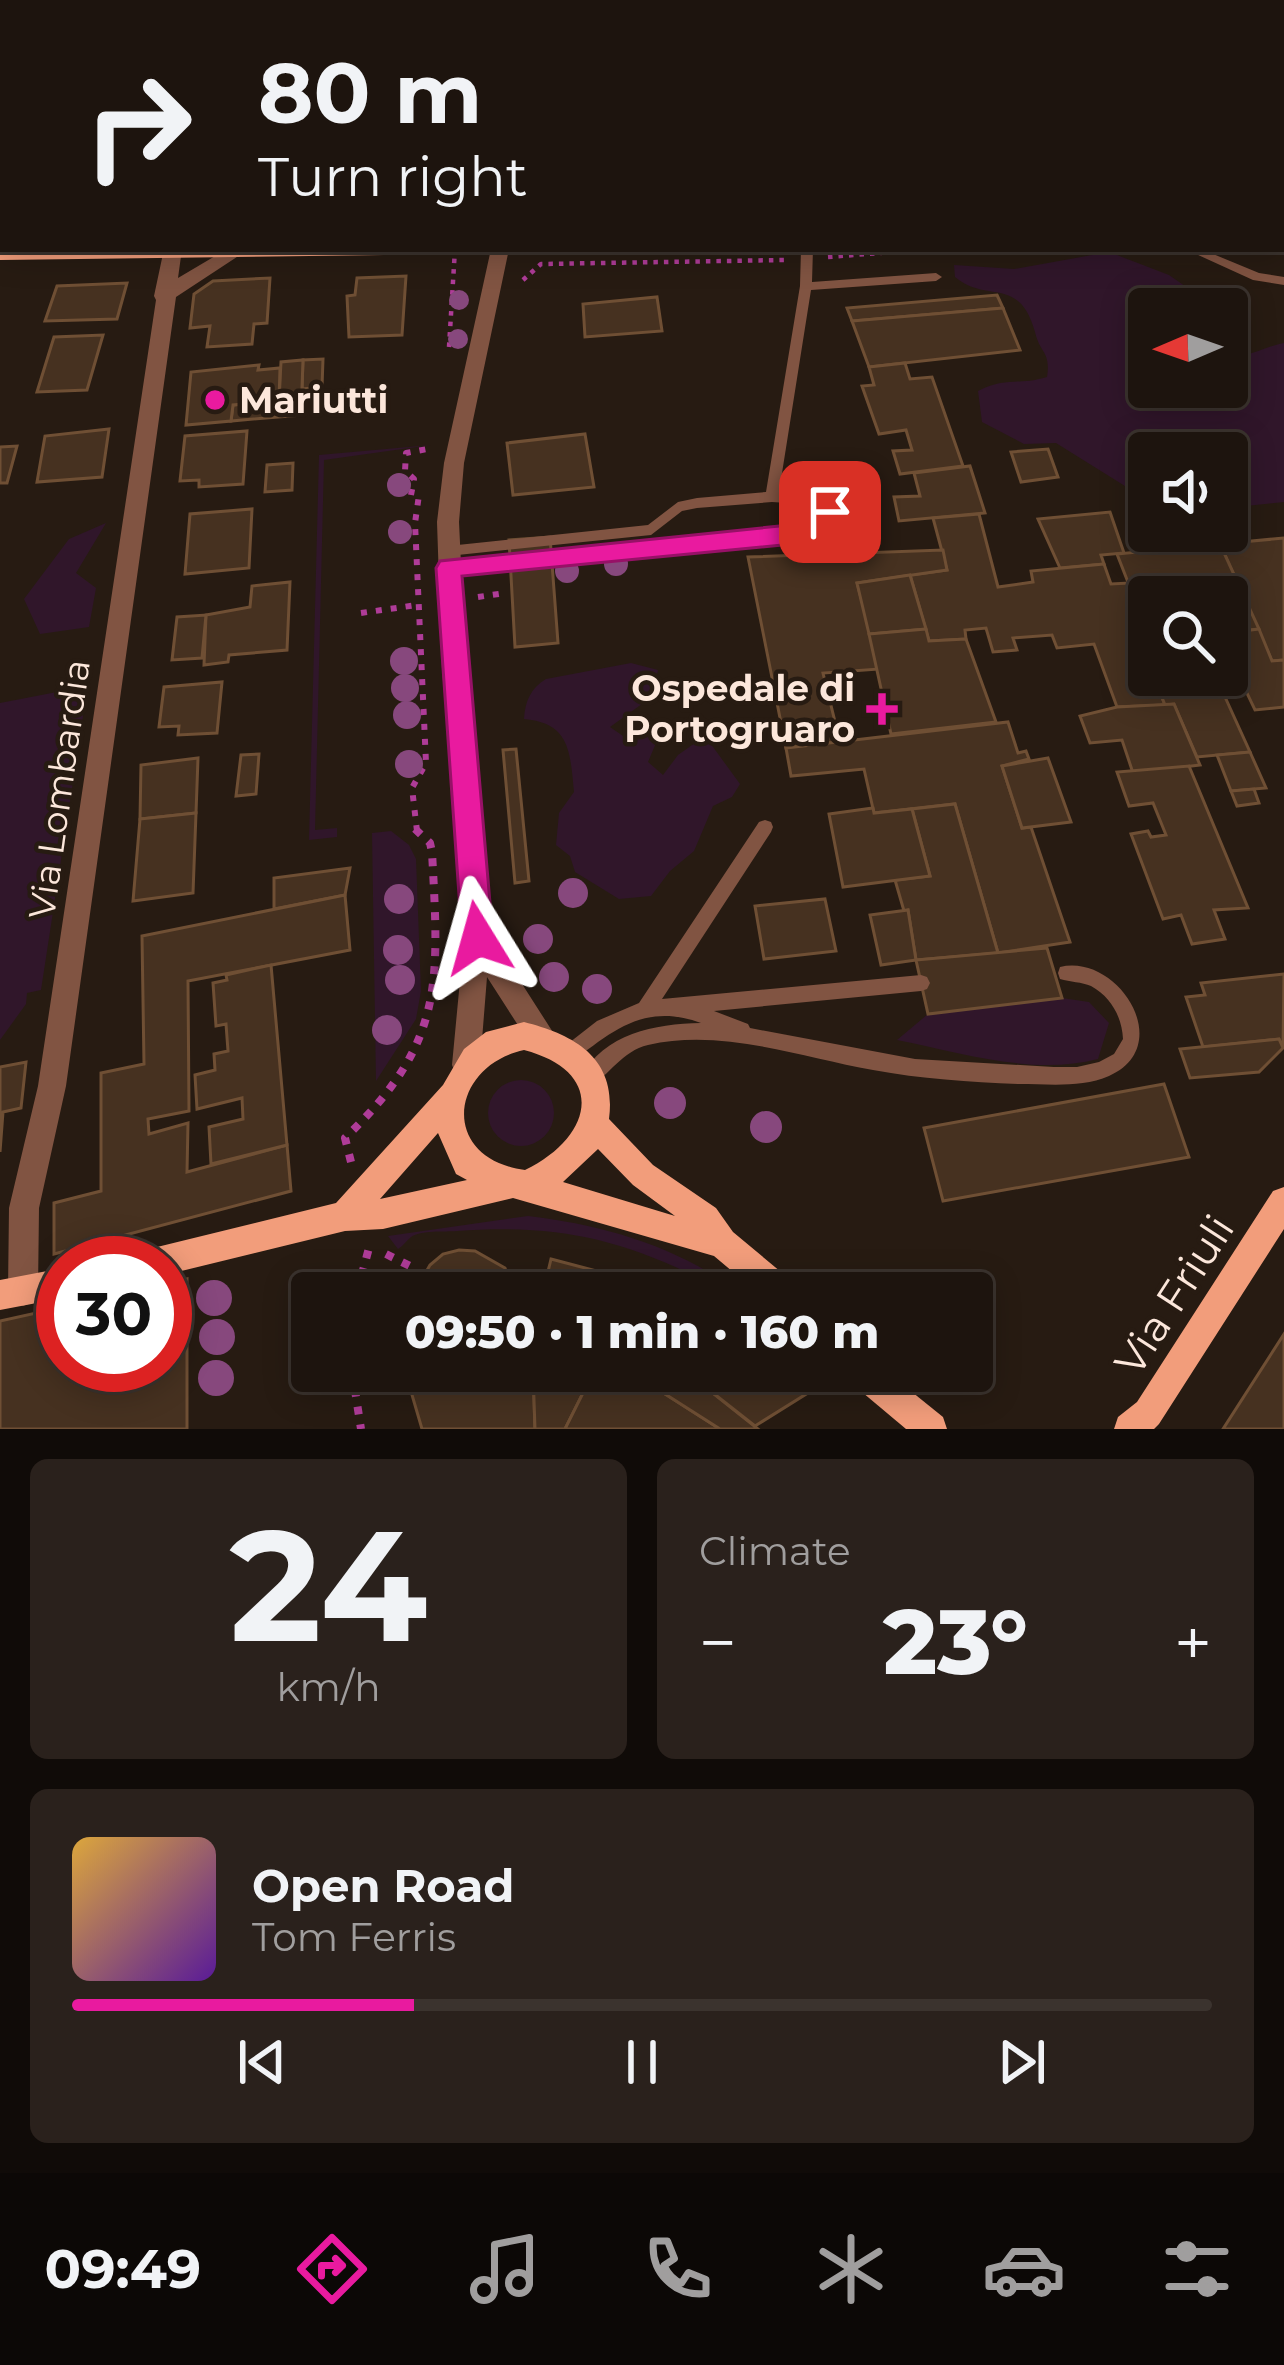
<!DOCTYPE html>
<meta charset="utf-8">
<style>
:root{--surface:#1d140e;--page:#2a211c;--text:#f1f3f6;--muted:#a09e9e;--line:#3b332e;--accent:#e91a9f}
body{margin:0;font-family:Montserrat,sans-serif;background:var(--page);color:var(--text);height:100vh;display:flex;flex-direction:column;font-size:45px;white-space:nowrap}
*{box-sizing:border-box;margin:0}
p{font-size:39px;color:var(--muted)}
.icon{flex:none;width:66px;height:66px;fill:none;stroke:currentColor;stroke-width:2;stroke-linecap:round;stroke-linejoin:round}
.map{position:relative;height:1429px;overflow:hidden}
.sheet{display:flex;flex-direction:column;gap:30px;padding:30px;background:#100b08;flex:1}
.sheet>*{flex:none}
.hud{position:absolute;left:0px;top:0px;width:1284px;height:252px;box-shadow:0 6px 30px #0003,0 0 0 3px var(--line);background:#1d140e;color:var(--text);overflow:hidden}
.needle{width:78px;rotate:268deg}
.controls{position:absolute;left:1128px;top:288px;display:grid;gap:24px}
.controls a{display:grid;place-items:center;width:120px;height:120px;border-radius:12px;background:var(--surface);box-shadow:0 6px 30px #0003,0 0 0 3px var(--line);font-size:60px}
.speed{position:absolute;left:36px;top:1236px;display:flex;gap:24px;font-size:60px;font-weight:700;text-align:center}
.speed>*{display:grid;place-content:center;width:156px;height:156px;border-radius:50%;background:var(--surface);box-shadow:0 6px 30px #0003,0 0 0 3px var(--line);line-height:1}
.speed .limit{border:18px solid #d22;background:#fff;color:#111}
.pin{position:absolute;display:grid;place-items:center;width:102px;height:102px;color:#fff;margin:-51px;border-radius:24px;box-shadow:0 6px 18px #0006}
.me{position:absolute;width:132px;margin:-66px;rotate:352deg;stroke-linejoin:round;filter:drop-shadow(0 0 9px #0008)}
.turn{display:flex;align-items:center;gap:42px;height:252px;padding:0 60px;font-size:54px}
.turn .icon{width:156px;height:156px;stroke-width:2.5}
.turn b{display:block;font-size:84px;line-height:102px}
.big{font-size:90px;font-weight:800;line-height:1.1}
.sheet .tile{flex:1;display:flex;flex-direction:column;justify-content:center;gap:18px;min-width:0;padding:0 42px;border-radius:18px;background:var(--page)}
.sheet .dial{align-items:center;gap:0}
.dial b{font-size:156px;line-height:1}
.song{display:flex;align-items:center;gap:36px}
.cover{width:144px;height:144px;border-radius:18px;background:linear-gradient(135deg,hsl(40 70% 55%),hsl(270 70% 35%))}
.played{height:12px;border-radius:6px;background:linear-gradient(90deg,var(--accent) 30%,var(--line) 30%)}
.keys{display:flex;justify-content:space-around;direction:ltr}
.heat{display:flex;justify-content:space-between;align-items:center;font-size:66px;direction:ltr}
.sheet .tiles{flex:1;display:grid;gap:30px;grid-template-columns:1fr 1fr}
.tile:last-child{grid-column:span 2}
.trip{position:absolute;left:291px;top:1272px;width:702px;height:120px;border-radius:12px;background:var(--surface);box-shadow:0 6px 30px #0003,0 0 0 3px var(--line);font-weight:800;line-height:120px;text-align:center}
.tabs{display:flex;height:192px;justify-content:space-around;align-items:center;background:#0c0806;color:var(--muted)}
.tabs .icon{width:84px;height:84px}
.tabs .on{color:var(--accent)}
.tabs b{font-size:54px;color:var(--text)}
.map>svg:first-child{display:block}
</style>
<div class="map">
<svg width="1284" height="1429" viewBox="0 0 1284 1429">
<rect width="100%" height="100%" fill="#271b12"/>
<g fill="#30162a">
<path d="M1109 252 1169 275 1218 309H1149V387H1227V356C1250 358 1262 347 1284 343V502L1227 508V453H1149V501L1056 443 1024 444 982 422 978 391C1008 376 1018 386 1047 377 1051 351 1040 354 1035 332 1019 275 987 304 955 277L954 265 1014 269Z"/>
<path d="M431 445 324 460 315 830 337 828V837L309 840 319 455Z"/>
<path d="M106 523 76 573 96 588 89 627 40 634 24 599 69 539Z"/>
<path d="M631 663 658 670 653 696 610 727 623 736 645 731 656 743 648 762 663 775 678 755 705 736 740 784 732 797 713 806 694 851 670 871 651 896 619 899 575 872 570 856 556 845 559 813 574 792C570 753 571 723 524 719 525 701 531 688 546 679Z"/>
<path d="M57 692 61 699 86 697 41 990 27 993 26 1004 0 1040V703Z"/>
<path d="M391 831 409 845 416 859 421 991 416 1019 376 1081 372 833Z"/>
<path d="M1062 998 1089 1002 1109 1023 1098 1059C1034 1076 962 1053 897 1040L928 1014Z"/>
<circle cx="521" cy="1113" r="33"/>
<path d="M528 1216C604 1225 677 1246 740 1293H727C634 1242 564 1223 457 1231 445 1232 421 1230 411 1237 406 1241 403 1246 398 1249L388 1236Z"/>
</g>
<g fill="#463120" stroke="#6f4f34" stroke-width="3">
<path d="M406 276 402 335 349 337 347 296 355 295 357 278Z"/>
<path d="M270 278 267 323 254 324 252 344 207 347 210 326 190 328 194 294 213 281Z"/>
<path d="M127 283 117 319 45 321 57 286Z"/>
<path d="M997 295 1003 308 852 321 847 308Z"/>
<path d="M657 297 662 331 585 337 583 304Z"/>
<path d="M1003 308 1020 350 869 367 852 321Z"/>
<path d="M103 335 87 390 37 392 54 337Z"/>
<path d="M323 359 322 387 302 389 303 360Z"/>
<path d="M303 360 301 415 231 421 233 405 279 401 281 362Z"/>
<path d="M905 363 910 379 932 377 963 466 900 474 893 451 912 450 906 430 879 434 862 386 874 385 869 367Z"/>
<path d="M259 365 258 370 280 368 279 401 233 405 231 421 186 425 191 372Z"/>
<path d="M109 429 102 477 37 482 45 436Z"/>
<path d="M247 431 243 484 199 487V480L180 481 185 436Z"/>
<path d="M585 434 594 487 513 495 507 443Z"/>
<path d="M17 446 7 483H0V447Z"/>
<path d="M1048 449 1058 477 1021 482 1011 452Z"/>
<path d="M293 463 292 490 265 492 267 465Z"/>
<path d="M970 466 985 513 899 521 894 497 920 496 914 473Z"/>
<path d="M252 509 249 568 185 574 190 514Z"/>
<path d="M1110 512 1124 553 1101 555 1104 564 1060 568 1038 519Z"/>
<path d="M979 514 998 587 1033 582 1031 571 1104 564 1111 584 1129 583 1149 636V643L1141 644 1149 675H1153L1165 705 1117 707 1094 644 1057 648 1052 635 1013 638 1017 650 993 652 986 628 965 630 966 639 929 641 910 575 947 570 933 518Z"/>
<path d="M550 537 558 643 515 647 509 540Z"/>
<path d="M1284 538V660L1272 661 1220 544Z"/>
<path d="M1220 544 1259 629 1227 633V597H1149V636L1117 554Z"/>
<path d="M943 550 947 570 857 583 880 669 823 673 840 742 786 748 748 557Z"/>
<path d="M910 575 926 629 869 634 857 583Z"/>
<path d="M290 582 287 650 229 655 228 662 204 665 206 615 250 607 252 586Z"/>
<path d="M206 615 202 658 172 660 177 617Z"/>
<path d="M926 629 929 641 966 639 996 722 891 734 869 634Z"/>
<path d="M1259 629 1272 661 1284 660V707L1255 710 1246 691 1223 693 1215 675H1227V633Z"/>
<path d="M1153 675H1215L1250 752 1197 757 1174 704 1165 705Z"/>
<path d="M222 682 217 733 178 735 179 726 159 727 164 687Z"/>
<path d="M1174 704 1200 765 1133 773 1122 740 1090 743 1080 716 1117 707Z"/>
<path d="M1008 722 1018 753 1026 751 1029 759 1002 766 1022 828 1031 827 1070 942 998 953 955 804 874 813 864 769 791 776 786 748Z"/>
<path d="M516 749 529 881 515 883 503 750Z"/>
<path d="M1250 752 1266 788 1231 791 1217 755Z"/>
<path d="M259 754 256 794 236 796 241 755Z"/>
<path d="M198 758 196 813 140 819 141 765Z"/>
<path d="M1048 758 1071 822 1022 828 1002 766Z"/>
<path d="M1189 766 1248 908 1214 910 1225 939 1192 944 1181 915 1163 919 1131 834 1148 831 1151 837 1166 835 1153 803 1129 806 1117 772Z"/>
<path d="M1254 789 1259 803 1237 806 1231 791Z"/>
<path d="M955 804 998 953 916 960 908 910 904 911 895 880 930 876 912 809Z"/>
<path d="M873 808 874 813 912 809 930 876 843 887 829 814Z"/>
<path d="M196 813 193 893 133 901 140 819Z"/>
<path d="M350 868 345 895 274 909V878Z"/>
<path d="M345 895 350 950 188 981 189 1111 148 1119 149 1134 188 1123 187 1172 287 1145 291 1191 54 1254V1203L101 1191V1073L144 1064 142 936Z"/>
<path d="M825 899 836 951 764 959 755 906Z"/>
<path d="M908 910 916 960 881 965 870 915Z"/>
<path d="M1047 948 1062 998 928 1014 916 960Z"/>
<path d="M271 965 287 1145 211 1164 209 1127 243 1119 242 1098 197 1109 195 1075 215 1070 214 1054 228 1051 226 1024 216 1026 213 983 227 980 226 975Z"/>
<path d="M1284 974 1283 1048 1279 1039 1203 1047 1186 997 1205 995 1201 983Z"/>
<path d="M1279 1039 1283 1048 1259 1072 1190 1078 1180 1049Z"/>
<path d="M26 1062 21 1108 3 1112 0 1152V1067Z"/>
<path d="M1164 1084 1189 1157 943 1201 924 1128Z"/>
<path d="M459 1250 475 1251 505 1268 514 1293H414L430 1265 443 1254Z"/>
<path d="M551 1259 646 1284 668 1293H543Z"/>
<path d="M187 1279V1429H0V1321L63 1307V1365H165V1284Z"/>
<path d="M1284 1334V1429H1223Z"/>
<path d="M405 1371H533L535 1429H422Z"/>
<path d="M533 1371H594L565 1429H535Z"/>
<path d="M594 1371H629L720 1429H565Z"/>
<path d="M629 1371H685L758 1429H720Z"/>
<path d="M685 1371H786L811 1391 755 1426Z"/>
</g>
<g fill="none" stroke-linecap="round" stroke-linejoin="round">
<g stroke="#af3c98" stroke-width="4.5" stroke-dasharray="4.5 6" stroke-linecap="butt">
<path d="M828 257 932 249"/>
<path d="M523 280 541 264 785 260"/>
<path d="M449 347 455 249"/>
</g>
<g stroke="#af3c98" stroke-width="6" stroke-dasharray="6 9" stroke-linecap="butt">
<path d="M411 495 414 479 405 471 406 453 433 448"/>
<path d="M478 597 505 593"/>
<path d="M361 613 417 605"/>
<path d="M417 831 412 788 426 763 415 523 419 495"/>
</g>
<g stroke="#af3c98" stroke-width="8" stroke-dasharray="8 10" stroke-linecap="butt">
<path d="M351 1162 345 1138C445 1042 439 983 432 852L430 843 414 828"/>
<path d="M386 1254 410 1266"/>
<path d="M357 1293 370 1244"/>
<path d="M352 1371 361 1429"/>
</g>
<g fill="#815442" fill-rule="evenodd">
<path d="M801 249H813L812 282 936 273 942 277 936 281 811 290 779 492 831 496 835 524 833 528 813 537 449 573 444 571 442 567 444 563 449 561 811 527 821 521 820 505 772 502 697 508 682 511 651 535 448 556 441 551 448 546 648 525 678 502 697 498 766 492 800 286Z"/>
<path d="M1185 249H1201L1259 273 1284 277V285L1253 280Z"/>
<path d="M765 820 771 822 773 827 771 832 662 999 921 975 927 977 930 983 927 989 921 991 714 1011 748 1024 750 1028 915 1059 1054 1067H1077L1099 1062 1114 1054 1123 1039C1122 1017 1111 997 1091 986 1082 982 1070 982 1060 979L1058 973 1060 967C1118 953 1177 1046 1109 1076 1081 1088 1049 1084 1019 1084 970 1082 921 1079 873 1070 801 1057 722 1028 648 1045 622 1051 610 1075 589 1087L583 1084 580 1078C605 1033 654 1024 701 1023 649 1004 618 1026 577 1058L571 1061 565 1058 562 1052 565 1046 597 1021 639 1003 759 822Z"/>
</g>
<g fill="#815442" fill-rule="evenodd">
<path d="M192 0H210L212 3H194Z"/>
<path d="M239 0H255L238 3Z"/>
<rect x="571" y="0" width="16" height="3"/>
<path d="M799 0H833L835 3H801Z"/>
<rect x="1281" y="70" width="3" height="10"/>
<path d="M164 249H182L178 278 227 249 246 251 176 297 66 1086 39 1208 38 1291 34 1302 23 1306 12 1302 8 1291 9 1208 38 1086 156 300 154 296Z"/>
<path d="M491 249H509L464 463 459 522 466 669 490 934 556 1037 552 1047 542 1051 532 1047 487 977 480 1065 476 1075 466 1079 456 1075 452 1065 464 938 442 669 437 522 444 463Z"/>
</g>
<g fill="#f29d7b" fill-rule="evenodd">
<path d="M12 0H28L10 3Z"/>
<path d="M3 28V43L0 44V29Z"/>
<path d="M0 248 3 249H393L384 255 0 260Z"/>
<path d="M524 1022C575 1035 617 1058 609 1119L653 1165 716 1208 733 1232 793 1282 797 1293H758L714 1256 513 1198 383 1229 345 1231 165 1275V1263H138L142 1252 153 1248 336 1203 443 1085 464 1049 486 1032ZM524 1050C608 1072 593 1137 525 1170 438 1158 450 1066 524 1050ZM438 1133 456 1174 467 1180 380 1199ZM598 1149 633 1185 675 1216 563 1182Z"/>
<path d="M1284 1187V1229L1159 1424 1154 1429H1114L1118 1417 1137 1402 1273 1191Z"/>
<path d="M63 1268V1298L0 1310V1280Z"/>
<path d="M845 1371H886L943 1417 947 1429H906L850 1382Z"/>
</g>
</g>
<g fill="#87487d">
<circle cx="459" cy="300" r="10"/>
<circle cx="458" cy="339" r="10"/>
<circle cx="399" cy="485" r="12"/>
<circle cx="400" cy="532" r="12"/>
<circle cx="616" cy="564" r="12"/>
<circle cx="567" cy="571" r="12"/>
<circle cx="404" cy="661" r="14"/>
<circle cx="405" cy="688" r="14"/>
<circle cx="407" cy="715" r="14"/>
<circle cx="409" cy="764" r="14"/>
<circle cx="573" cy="893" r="15"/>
<circle cx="399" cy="899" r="15"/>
<circle cx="538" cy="939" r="15"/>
<circle cx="398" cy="950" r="15"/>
<circle cx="554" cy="977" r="15"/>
<circle cx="400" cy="980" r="15"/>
<circle cx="597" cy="989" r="15"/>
<circle cx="387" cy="1030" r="15"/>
<circle cx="670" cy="1103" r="16"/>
<circle cx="766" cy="1127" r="16"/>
<circle cx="214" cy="1298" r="18"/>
<circle cx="217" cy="1337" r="18"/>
<circle cx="216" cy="1378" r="18"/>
</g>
<path fill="#e91a9f" stroke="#971167" stroke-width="3" d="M830 502 843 512C840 531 831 536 813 542L462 576 493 938 488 949 478 953 467 949 462 938 436 568 440 561 809 523 817 518 822 505Z"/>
<g fill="#e91a9f" stroke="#271b12" stroke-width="4.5">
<circle cx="215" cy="400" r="12"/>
<path d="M876 691h12v12h12v12h-12v12h-12v-12h-12v-12h12z"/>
</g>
<g text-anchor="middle" stroke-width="9" stroke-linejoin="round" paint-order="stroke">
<g font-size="36" font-weight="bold" fill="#fce7db" stroke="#271b12" text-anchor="start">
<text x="239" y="413">Mariutti</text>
<text x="855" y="701" text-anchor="end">Ospedale di<tspan x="855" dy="41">Portogruaro</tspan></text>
</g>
<g font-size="36" fill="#fce7db" stroke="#271b12">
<text transform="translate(59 789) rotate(-82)" y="13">Via Lombardia</text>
</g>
<g font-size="42" fill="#fce7db" stroke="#271b12">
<text transform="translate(1174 1295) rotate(-57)" y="15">Via Friuli</text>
</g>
</g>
</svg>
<div class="controls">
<a><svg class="needle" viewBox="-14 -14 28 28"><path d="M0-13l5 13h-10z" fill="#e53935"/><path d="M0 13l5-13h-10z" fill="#a09e9e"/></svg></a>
<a><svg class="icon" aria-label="sound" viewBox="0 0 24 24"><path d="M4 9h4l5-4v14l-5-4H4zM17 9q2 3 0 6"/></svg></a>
<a><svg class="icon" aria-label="search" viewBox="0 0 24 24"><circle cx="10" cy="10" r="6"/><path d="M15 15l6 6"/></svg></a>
</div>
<div class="speed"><div class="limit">30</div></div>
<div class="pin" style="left:830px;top:512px;background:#d93025"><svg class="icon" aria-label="arrive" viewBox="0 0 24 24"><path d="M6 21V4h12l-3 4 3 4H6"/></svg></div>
<svg class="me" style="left:478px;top:938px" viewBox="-20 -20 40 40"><path d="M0-17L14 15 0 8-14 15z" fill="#e91a9f" stroke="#fff" stroke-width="4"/></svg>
<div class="trip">09:50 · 1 min · 160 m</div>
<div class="hud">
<div class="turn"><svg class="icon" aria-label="right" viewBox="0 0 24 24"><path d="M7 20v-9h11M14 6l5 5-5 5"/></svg><div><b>80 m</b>Turn right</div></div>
</div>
</div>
<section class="sheet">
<div class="tiles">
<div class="tile dial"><b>24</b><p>km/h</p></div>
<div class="tile"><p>Climate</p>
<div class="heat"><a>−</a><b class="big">23°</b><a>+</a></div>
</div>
<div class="tile">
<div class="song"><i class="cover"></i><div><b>Open Road</b><p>Tom Ferris</p></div></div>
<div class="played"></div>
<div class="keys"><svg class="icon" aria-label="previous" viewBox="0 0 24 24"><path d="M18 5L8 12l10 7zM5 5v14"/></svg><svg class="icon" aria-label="pause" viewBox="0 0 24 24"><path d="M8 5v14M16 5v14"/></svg><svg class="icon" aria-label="next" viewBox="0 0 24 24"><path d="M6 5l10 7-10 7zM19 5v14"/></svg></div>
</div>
</div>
</section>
<nav class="tabs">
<b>09:49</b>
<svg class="icon on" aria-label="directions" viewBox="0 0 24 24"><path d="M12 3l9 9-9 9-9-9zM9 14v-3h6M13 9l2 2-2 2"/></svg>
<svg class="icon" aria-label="music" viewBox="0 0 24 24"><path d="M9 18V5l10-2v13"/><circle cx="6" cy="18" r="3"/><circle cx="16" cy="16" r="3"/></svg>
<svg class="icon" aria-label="phone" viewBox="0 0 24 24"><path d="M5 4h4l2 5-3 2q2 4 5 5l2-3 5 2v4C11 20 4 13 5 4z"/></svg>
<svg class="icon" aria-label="climate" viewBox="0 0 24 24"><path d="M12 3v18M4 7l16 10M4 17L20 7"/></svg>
<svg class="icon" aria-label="car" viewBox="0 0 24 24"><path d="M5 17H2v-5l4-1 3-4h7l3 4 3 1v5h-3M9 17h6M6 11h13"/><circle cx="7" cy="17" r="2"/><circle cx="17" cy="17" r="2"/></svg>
<svg class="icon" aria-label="filters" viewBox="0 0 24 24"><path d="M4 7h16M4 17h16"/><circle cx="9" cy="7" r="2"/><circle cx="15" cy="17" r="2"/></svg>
</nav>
